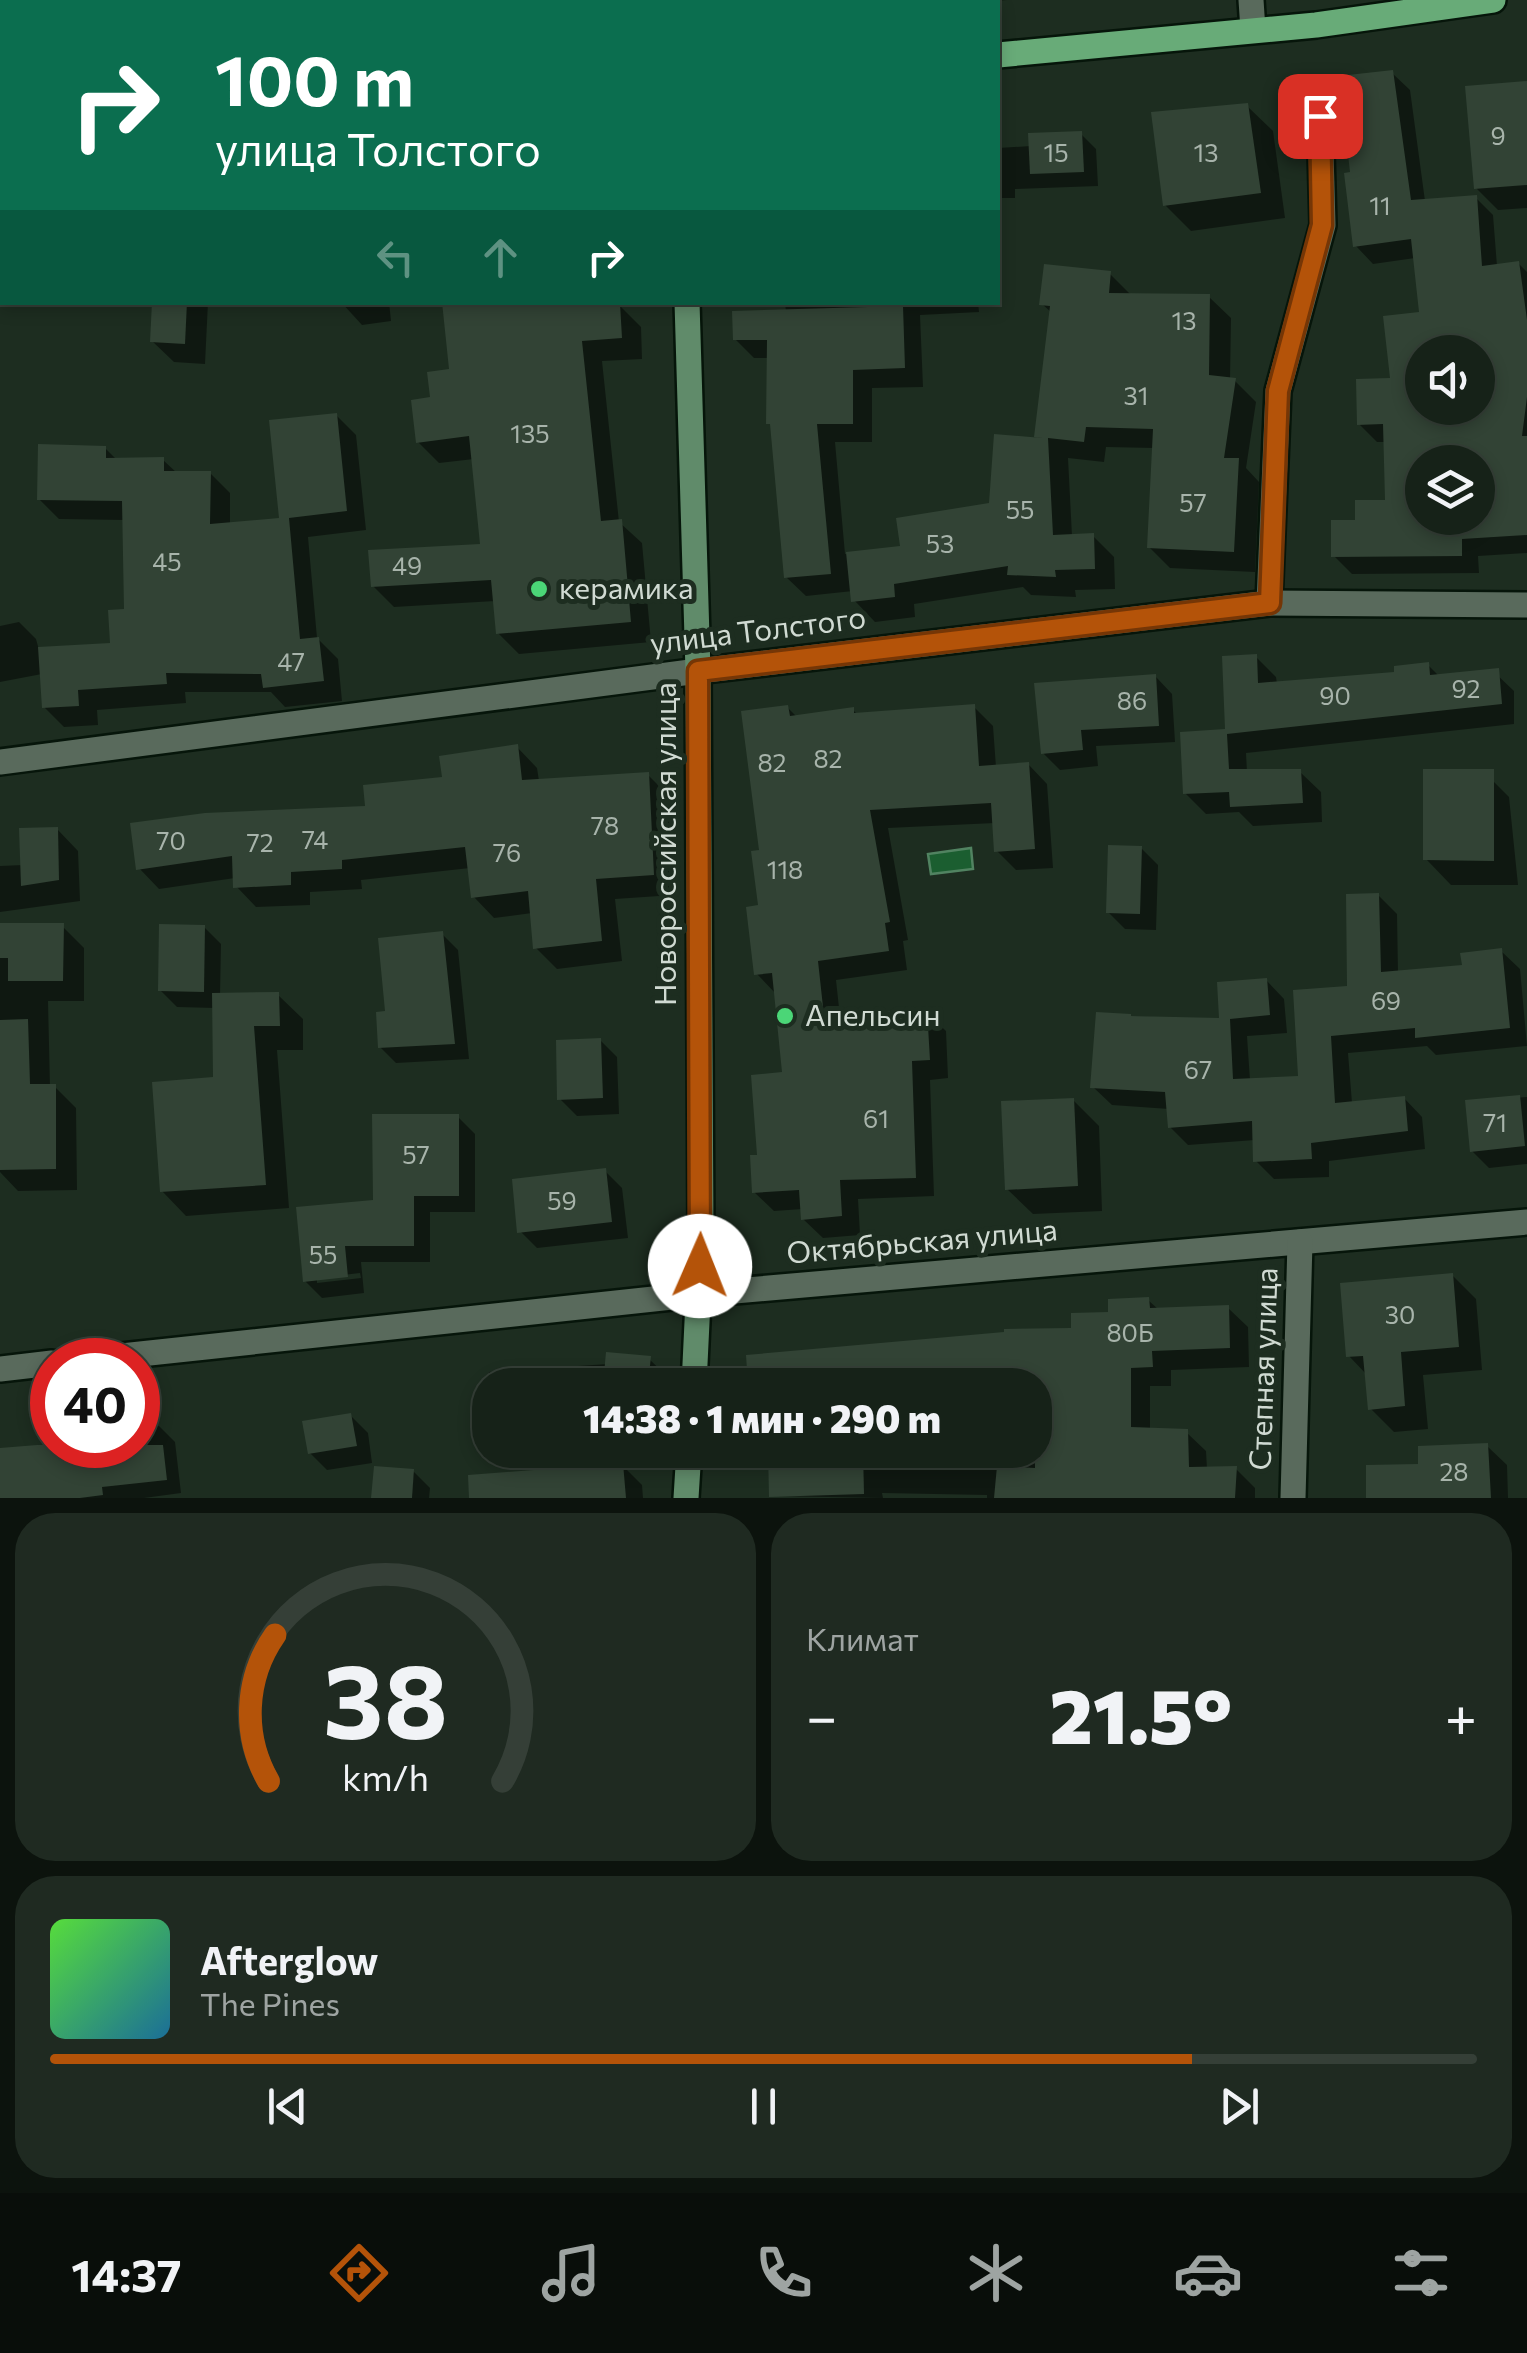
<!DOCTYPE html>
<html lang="ru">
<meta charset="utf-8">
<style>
:root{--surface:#162218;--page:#1f2a21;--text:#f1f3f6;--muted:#9ea4a2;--line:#353f37;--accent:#b45309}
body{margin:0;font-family:Commissioner,sans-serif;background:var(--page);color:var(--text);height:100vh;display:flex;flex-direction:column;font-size:38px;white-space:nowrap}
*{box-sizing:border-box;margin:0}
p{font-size:32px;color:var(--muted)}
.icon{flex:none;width:55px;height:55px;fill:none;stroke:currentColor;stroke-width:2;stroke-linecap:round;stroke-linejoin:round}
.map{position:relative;height:1498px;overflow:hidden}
.details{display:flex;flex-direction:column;gap:15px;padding:15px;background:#0c130d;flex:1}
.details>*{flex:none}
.banner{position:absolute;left:0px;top:0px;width:1000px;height:305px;box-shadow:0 5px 15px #0003,0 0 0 2px var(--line);background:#0b6e4f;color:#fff;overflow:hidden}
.buttons{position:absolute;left:1405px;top:335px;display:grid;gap:20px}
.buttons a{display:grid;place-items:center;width:90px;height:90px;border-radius:50%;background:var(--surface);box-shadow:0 5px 15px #0003,0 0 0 2px var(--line);font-size:50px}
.speed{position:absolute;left:30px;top:1338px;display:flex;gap:20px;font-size:50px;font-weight:700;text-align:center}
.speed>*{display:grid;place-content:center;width:130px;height:130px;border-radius:50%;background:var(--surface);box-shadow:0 5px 15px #0003,0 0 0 2px var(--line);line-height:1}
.speed .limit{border:15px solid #d22;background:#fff;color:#111}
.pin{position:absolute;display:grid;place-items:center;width:85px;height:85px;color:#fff;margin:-42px;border-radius:20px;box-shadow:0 5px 15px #0006}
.me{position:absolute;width:110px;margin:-55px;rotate:1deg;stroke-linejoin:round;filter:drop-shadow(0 0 8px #0008)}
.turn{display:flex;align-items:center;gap:35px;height:210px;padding:0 50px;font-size:45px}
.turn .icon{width:130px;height:130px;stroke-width:2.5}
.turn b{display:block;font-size:70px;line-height:85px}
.lanes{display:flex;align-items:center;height:95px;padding:0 50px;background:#0003;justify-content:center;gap:50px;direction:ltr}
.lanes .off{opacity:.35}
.big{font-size:75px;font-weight:800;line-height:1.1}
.details .widget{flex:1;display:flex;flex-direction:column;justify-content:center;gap:15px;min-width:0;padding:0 35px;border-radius:40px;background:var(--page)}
.details .dial{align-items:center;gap:0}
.dial svg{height:260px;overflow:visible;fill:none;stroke:var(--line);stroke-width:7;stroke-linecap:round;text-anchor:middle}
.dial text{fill:var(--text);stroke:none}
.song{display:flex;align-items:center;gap:30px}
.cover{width:120px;height:120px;border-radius:15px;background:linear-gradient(135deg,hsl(110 70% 55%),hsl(200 70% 35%))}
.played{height:10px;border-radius:5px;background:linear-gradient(90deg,var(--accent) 80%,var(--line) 80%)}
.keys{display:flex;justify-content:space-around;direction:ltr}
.heat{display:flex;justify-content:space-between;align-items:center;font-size:55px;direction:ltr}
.details .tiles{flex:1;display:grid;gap:15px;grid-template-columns:1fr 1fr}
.widget:last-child{grid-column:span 2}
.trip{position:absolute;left:472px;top:1368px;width:580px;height:100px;border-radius:40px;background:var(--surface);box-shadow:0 5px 15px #0003,0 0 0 2px var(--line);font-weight:800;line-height:100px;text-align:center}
.tab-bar{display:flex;height:160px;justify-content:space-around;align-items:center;background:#090e0a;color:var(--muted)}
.tab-bar .icon{width:70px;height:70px}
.tab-bar .active{color:var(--accent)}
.tab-bar b{font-size:45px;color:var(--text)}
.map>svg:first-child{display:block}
</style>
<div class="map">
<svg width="1527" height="1498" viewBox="0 0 1527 1498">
<rect width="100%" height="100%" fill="#1d2d20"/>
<path fill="#1b5e30" stroke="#518361" stroke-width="2.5" d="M971 848 973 869 931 874 928 854Z"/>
<g fill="#0007" fill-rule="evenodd">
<rect x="492" y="0" width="71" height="2"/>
<path d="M795 0H1007L986 2H799Z"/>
<path d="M1392 73 1410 90 1425 201 1476 198 1493 215 1497 266 1518 263 1527 272V553L1478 556 1479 573 1352 574 1334 556 1358 522 1388 502 1386 442H1377L1359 424 1393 380 1421 314 1415 258 1373 264 1356 246 1353 174ZM1422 352H1478V408H1422ZM1422 462H1478V518H1422Z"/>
<path d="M1527 84V208L1498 210 1476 188Z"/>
<path d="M1247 106 1273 131 1285 218 1191 231 1165 205Z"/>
<path d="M1081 134 1096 149 1098 186 1015 189V198H998V148L1031 146Z"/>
<path d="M0 221H2V302H30L0 306Z"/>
<path d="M1110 274 1132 296 1209 297 1231 318 1230 380 1235 381 1256 402 1246 468 1259 482 1255 572 1170 568 1149 547 1154 448 1106 447 1104 462 1068 458 1072 536H1093L1114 557 1115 589 1075 590 1076 597 1031 595 1023 587 914 604 915 617 875 622 854 600 853 591 806 596 786 577 769 358H754L735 339 786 312 785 302H978L979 312 920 315 923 387 872 388V442H835L845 554 903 548 991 506 1041 440 1037 436 1052 313 1042 304Z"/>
<path d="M154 302H208L205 364 174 362 152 341Z"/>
<path d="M341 302H389L391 321 362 325Z"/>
<path d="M476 302H557V308L619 305 641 327 642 359 602 361 619 522 642 543 651 642 519 654 498 633 495 601 394 607 373 586 483 546 474 459 439 463 418 442 433 399 452 372Z"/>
<path d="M336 415 356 435 366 530 308 537 317 638 338 659 342 701 285 707 271 692H185L186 703 97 710 98 725 64 727 44 707 42 674 0 682V626L19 622 36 639 39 650 112 645 127 611 125 520 59 519 39 499 105 448 118 461 163 460 177 473H210L230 493V525L282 520Z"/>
<path d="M1256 657 1276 677 1277 684 1397 674 1428 665 1440 677 1493 671 1514 691V724L1246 753 1247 772H1300L1321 792 1322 822 1253 826 1239 812 1206 814 1185 793 1228 731Z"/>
<path d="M1156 677 1172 694 1175 742 1096 746 1098 766 1060 770 1043 753Z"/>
<path d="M787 707 797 717 853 710 858 715 974 707 993 726 996 767 1028 764 1047 784 1053 868 1016 870 997 851 995 823 888 828 908 940 903 941 907 970 836 980 840 1017 926 1012 946 1031 948 1078 930 1080 934 1196 858 1199 860 1235 823 1238 803 1219V1209L774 1211 754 1192 759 1157 784 1075 776 994 757 974 762 852Z"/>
<path d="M517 747 537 768 539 781 648 775 668 795 674 895 615 899 622 961 557 969 536 948 532 913 494 918 474 897 470 868 361 880 362 889 310 892V905L256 907 236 886 235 878 159 889 139 868 368 809 445 779Z"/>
<path d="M1483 771 1509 797 1518 885H1451L1426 859Z"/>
<path d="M57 829 78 851 80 901 0 912V866L23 865Z"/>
<path d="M1141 848 1158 865 1156 930 1125 929 1108 912Z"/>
<path d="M1378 895 1397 914 1398 973 1464 967 1501 951 1520 969 1527 1046 1436 1055 1427 1046 1348 1053 1352 1103 1404 1098 1422 1117 1425 1149 1329 1161V1177L1274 1179 1256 1161 1255 1140 1188 1145 1170 1127 1169 1109 1112 1105 1093 1087 1130 1016 1222 1020 1266 980 1284 999 1287 1033 1247 1036 1250 1080 1301 1078 1350 988Z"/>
<path d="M0 925 62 926 84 948V1001H48L50 1087H55L76 1108 77 1190 18 1191 0 1172Z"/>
<path d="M204 927 221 944 220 996 278 995 303 1019V1050H277L289 1208 186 1216 162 1191 215 1079V1008L177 1007 160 990Z"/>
<path d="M442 934 458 950 469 1059 396 1063 380 1047 388 1013Z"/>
<path d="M600 1040 617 1057 619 1114 577 1116 560 1099Z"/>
<path d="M1527 1097V1164L1489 1168 1472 1151 1468 1102Z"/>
<path d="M1073 1100 1099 1126 1102 1211 1033 1214 1007 1189Z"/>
<path d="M458 1117 475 1134V1212H430V1262H361L364 1293 322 1298 305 1281 375 1202ZM360 1273 361 1278 317 1283V1278Z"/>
<path d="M605 1171 622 1188 628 1238 537 1248 520 1231Z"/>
<path d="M1452 1275 1476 1299 1482 1370 1423 1375 1428 1429 1394 1432 1370 1408 1367 1375 1349 1356Z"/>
<path d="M1148 1300 1159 1310 1228 1308 1248 1327 1249 1367 1171 1370V1386H1150V1430L1186 1432 1206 1451 1207 1469H1236L1255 1488V1498H987V1495L882 1493 883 1498 772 1496 813 1450H1035V1385H750L1074 1331Z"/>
<path d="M649 1359 669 1378 668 1385H490L489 1372 608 1364Z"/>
<path d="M351 1416 368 1433 372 1463 327 1470 310 1453Z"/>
<path d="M159 1426 175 1442 181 1493 144 1498H0V1451L66 1445H138V1429Z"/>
<path d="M1487 1446 1507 1465 1508 1498H1369L1421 1467Z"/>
<path d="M547 1450H620L621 1464 642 1485 643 1498H551Z"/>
<path d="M413 1471 430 1488 429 1498H374Z"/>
</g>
<g fill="#324335" fill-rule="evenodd">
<path d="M1393 70 1411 200 1477 195 1482 266 1519 261 1527 320V397L1522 436H1527V535L1462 539V556L1331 557V520H1355V500H1385L1383 424 1357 425 1356 379 1390 378 1383 316 1419 312 1411 239 1353 247 1344 173 1350 172 1339 76ZM1422 352H1478V408H1422ZM1422 462H1478V518H1422Z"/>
<path d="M1527 81V185L1474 189 1465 86Z"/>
<path d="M1248 103 1261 193 1163 206 1151 112Z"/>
<path d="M1082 131 1084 172 1030 174 1028 133Z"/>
<path d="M1044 264 1111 271 1109 293 1210 294 1209 375 1236 378 1224 458H1239L1234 552 1147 548 1153 429 1086 427 1084 442 1048 438 1053 535 1094 533 1095 569 1055 570 1056 577 1007 575 1008 566 894 584 895 597 851 602 846 552 900 546 896 518 989 503 994 434 1042 438 1034 437 1050 306 1039 305Z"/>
<path d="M152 302H187L185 344 150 342Z"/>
<path d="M442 302H539V307L620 303 622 338 582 341 601 521 622 519 631 622 496 634 491 580 371 587 368 550 480 544 469 436 416 443 411 400 430 397 427 372 449 369Z"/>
<path d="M903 306 905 368 853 370V424H817L831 574 784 578 770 424H766L767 340H733L732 311Z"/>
<path d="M337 413 347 511 289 518 300 639 319 637 324 681 263 688 261 674 166 673 167 684 78 690 79 706 42 708 38 647 110 643 108 610 124 609 122 501 37 500 38 444 106 446V458L164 457V471H211L210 524 279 518 269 420Z"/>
<path d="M1257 654 1258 683 1394 672V666L1429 662 1430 675 1499 668 1502 704 1227 734 1229 769H1301L1303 803 1230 807 1229 792 1183 794 1180 732 1225 729 1222 656Z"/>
<path d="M1156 674 1159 726 1081 730 1083 750 1041 754 1034 683Z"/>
<path d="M975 704 979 766 1029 762 1035 849 994 852 991 803 870 810 890 922 885 923 889 951 818 961 824 1016 927 1009 930 1060 912 1061 916 1178 840 1180 842 1216 801 1220 799 1190 752 1193 750 1155H757L751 1075 782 1072 772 973 754 975 746 907 758 905 751 851 759 850 741 711 788 705 790 716 854 707V713Z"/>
<path d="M518 744 522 780 649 772 654 875 596 879 602 941 533 949 528 891 471 898 465 847 342 860V869L291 872V885L233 888 232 856 136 870 130 823 205 813 365 806 363 785 442 777 439 756Z"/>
<path d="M1423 769H1494V861L1423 860Z"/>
<path d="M58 827 59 880 21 886 19 828Z"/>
<path d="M1108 845 1142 846 1140 914 1106 913Z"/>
<path d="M1379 893 1381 972 1462 965 1460 953 1502 948 1510 1028 1415 1038V1028L1331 1036 1335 1103 1405 1096 1408 1131 1311 1143 1312 1159 1253 1162 1252 1121 1168 1128 1165 1092 1090 1088 1096 1012 1131 1014V1016L1219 1018 1217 982 1267 978 1270 1015 1230 1019 1233 1079 1298 1076 1293 990 1347 986 1346 894Z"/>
<path d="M0 923H64L63 981H8V958H0Z"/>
<path d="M159 924 205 925 204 992 158 991Z"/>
<path d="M443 931 455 1044 378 1048 376 1012 385 1011 378 938Z"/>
<path d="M279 992 280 1026H254L266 1185 160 1192 152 1082 213 1077 212 993Z"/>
<path d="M28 1019 30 1084H56V1169L0 1170V1020Z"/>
<path d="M601 1038 603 1098 557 1100 556 1040Z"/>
<path d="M1520 1095 1525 1146 1470 1152 1465 1100Z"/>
<path d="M1074 1098 1078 1186 1005 1190 1001 1101Z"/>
<path d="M372 1114H459V1196H414V1246H345L348 1277 303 1282 296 1207 373 1200Z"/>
<path d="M606 1168 612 1222 517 1233 512 1179Z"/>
<path d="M1453 1273 1459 1347 1401 1352 1405 1406 1368 1410 1363 1356 1346 1357 1340 1283Z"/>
<path d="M1149 1297 1150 1308 1229 1305 1230 1348 1152 1351 1153 1367 1131 1368V1427L1188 1429 1189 1467 1237 1466 1235 1498H994L997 1466 1035 1468V1385H748L746 1355 1004 1332V1329L1071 1328V1313L1108 1312V1299Z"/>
<path d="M606 1352 651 1356 648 1385H603Z"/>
<path d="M351 1413 357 1446 308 1454 302 1421Z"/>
<path d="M1488 1443 1491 1498H1366V1465L1418 1464V1446Z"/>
<path d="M37 1445H163L167 1480 102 1487 103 1495 80 1498H0V1448Z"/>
<path d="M768 1450H863L864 1494 769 1497Z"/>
<path d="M623 1463 626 1498H469L468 1475Z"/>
<path d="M374 1466 414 1469 412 1498H371Z"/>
</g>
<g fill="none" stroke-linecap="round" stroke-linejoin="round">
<g stroke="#06150a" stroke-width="30">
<g id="street">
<path d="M1251 0 1253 30"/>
<path d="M1269 603 1278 391 1323 225 1320 116"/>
<path d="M0 762 698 671 1269 603 1527 605"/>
<path d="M84 1360 700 1294 1527 1222"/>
<path d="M0 1369 52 1363"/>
<path d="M1293 1498 1300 1242"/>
</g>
</g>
<g stroke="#06150a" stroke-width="30">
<g id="secondary">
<path d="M664 0V2"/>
<path d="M687 302 698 671 701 1238 694 1385"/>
<path d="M686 1498 689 1450"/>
</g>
</g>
<g stroke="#06150a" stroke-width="30">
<g id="primary">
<path d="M998 55 1316 25 1493 0"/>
<path d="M0 148H2"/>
</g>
</g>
<use href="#street" stroke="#596a5c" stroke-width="25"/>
<use href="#secondary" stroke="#608b6a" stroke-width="25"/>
<use href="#primary" stroke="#68ab78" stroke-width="25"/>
</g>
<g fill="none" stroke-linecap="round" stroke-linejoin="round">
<g stroke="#753606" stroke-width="25">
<path id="route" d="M700 1266 698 671 1270 603 1278 391 1322 225 1320 116"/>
</g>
<use href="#route" stroke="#b45309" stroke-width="18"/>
</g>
<g fill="#4bd677" stroke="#1d2d20" stroke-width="4">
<circle cx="539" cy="589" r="10"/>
<circle cx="785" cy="1016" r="10"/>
</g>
<g text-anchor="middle" stroke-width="10" stroke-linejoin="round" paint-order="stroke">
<g font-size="25" fill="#a8b4ab">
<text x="1498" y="145">9</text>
<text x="1056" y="162">15</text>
<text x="1206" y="162">13</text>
<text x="1380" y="215">11</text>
<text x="1184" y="330">13</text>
<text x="1136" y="405">31</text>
<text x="530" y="443">135</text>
<text x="1193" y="512">57</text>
<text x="1020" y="519">55</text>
<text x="940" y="553">53</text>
<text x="167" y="571">45</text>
<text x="407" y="575">49</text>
<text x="291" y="671">47</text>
<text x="1466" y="698">92</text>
<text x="1335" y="705">90</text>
<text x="1132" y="710">86</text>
<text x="828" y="768">82</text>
<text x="772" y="772">82</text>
<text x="605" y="835">78</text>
<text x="315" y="849">74</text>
<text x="171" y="850">70</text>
<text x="260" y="852">72</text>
<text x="507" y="862">76</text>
<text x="785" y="879">118</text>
<text x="1386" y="1010">69</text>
<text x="1198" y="1079">67</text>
<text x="876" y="1128">61</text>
<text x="1495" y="1132">71</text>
<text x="416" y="1164">57</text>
<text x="562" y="1210">59</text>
<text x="323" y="1264">55</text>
<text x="1400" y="1324">30</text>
<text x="1130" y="1342">80Б</text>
<text x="1454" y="1481">28</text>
</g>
<g font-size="30" fill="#d0dad2" stroke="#1d2d20" text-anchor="start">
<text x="559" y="599">керамика</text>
<text x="805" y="1026">Апельсин</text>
</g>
<g font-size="30" fill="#d0dad2" stroke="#1d2d20">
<text transform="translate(758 631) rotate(-7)" y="10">улица Толстого</text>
<text transform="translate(666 844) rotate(-90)" y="10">Новороссийская улица</text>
<text transform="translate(922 1242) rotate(-5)" y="10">Октябрьская улица</text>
<text transform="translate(1264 1369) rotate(-88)" y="10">Степная улица</text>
</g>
</g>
</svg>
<div class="buttons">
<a><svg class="icon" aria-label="sound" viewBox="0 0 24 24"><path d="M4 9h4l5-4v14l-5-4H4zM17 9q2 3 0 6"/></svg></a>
<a><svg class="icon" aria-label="layers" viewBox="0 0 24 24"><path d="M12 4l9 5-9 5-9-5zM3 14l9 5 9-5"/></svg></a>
</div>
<div class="speed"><div class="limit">40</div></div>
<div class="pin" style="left:1320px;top:116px;background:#d93025"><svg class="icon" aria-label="arrive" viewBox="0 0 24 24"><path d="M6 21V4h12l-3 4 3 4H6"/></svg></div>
<svg class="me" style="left:700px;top:1266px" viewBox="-20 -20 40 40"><circle r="19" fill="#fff"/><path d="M0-13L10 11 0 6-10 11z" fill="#b45309"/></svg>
<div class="trip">14:38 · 1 мин · 290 m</div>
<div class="banner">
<div class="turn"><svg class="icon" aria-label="right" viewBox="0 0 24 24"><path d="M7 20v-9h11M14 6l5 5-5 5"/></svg><div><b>100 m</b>улица Толстого</div></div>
<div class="lanes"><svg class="icon off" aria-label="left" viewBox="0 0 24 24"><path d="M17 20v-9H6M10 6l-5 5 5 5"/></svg><svg class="icon off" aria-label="ahead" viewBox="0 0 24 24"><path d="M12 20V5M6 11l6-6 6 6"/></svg><svg class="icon" aria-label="right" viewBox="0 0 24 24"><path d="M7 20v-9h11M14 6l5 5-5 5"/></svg></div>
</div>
</div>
<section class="details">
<div class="tiles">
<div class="widget dial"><svg viewBox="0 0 100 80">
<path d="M14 69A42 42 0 1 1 86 69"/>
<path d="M14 69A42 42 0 0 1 16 24" stroke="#b45309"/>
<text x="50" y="56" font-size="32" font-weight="700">38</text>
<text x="50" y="72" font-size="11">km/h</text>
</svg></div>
<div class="widget"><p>Климат</p>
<div class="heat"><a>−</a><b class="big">21.5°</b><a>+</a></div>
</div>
<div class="widget">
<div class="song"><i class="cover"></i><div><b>Afterglow</b><p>The Pines</p></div></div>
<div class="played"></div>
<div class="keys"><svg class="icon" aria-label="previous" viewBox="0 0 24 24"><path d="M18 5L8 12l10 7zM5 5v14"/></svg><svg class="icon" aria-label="pause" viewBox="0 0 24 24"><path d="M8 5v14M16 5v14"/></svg><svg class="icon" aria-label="next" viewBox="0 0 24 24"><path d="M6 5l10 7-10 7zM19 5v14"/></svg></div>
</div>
</div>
</section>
<nav class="tab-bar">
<b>14:37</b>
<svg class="icon active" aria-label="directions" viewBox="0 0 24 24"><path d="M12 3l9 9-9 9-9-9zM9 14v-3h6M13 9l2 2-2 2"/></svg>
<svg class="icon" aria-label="music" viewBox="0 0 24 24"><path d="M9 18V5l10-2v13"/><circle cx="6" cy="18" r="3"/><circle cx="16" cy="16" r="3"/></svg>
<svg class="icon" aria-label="phone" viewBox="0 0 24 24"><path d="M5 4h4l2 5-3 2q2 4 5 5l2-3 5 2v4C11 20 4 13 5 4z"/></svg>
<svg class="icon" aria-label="climate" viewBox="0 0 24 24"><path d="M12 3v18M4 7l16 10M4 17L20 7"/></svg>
<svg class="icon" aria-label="car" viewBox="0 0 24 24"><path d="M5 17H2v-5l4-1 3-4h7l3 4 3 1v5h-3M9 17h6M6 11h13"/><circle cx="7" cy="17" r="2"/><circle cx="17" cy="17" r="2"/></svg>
<svg class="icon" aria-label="filters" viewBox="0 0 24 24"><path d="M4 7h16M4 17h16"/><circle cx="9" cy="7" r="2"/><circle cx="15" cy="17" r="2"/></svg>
</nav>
